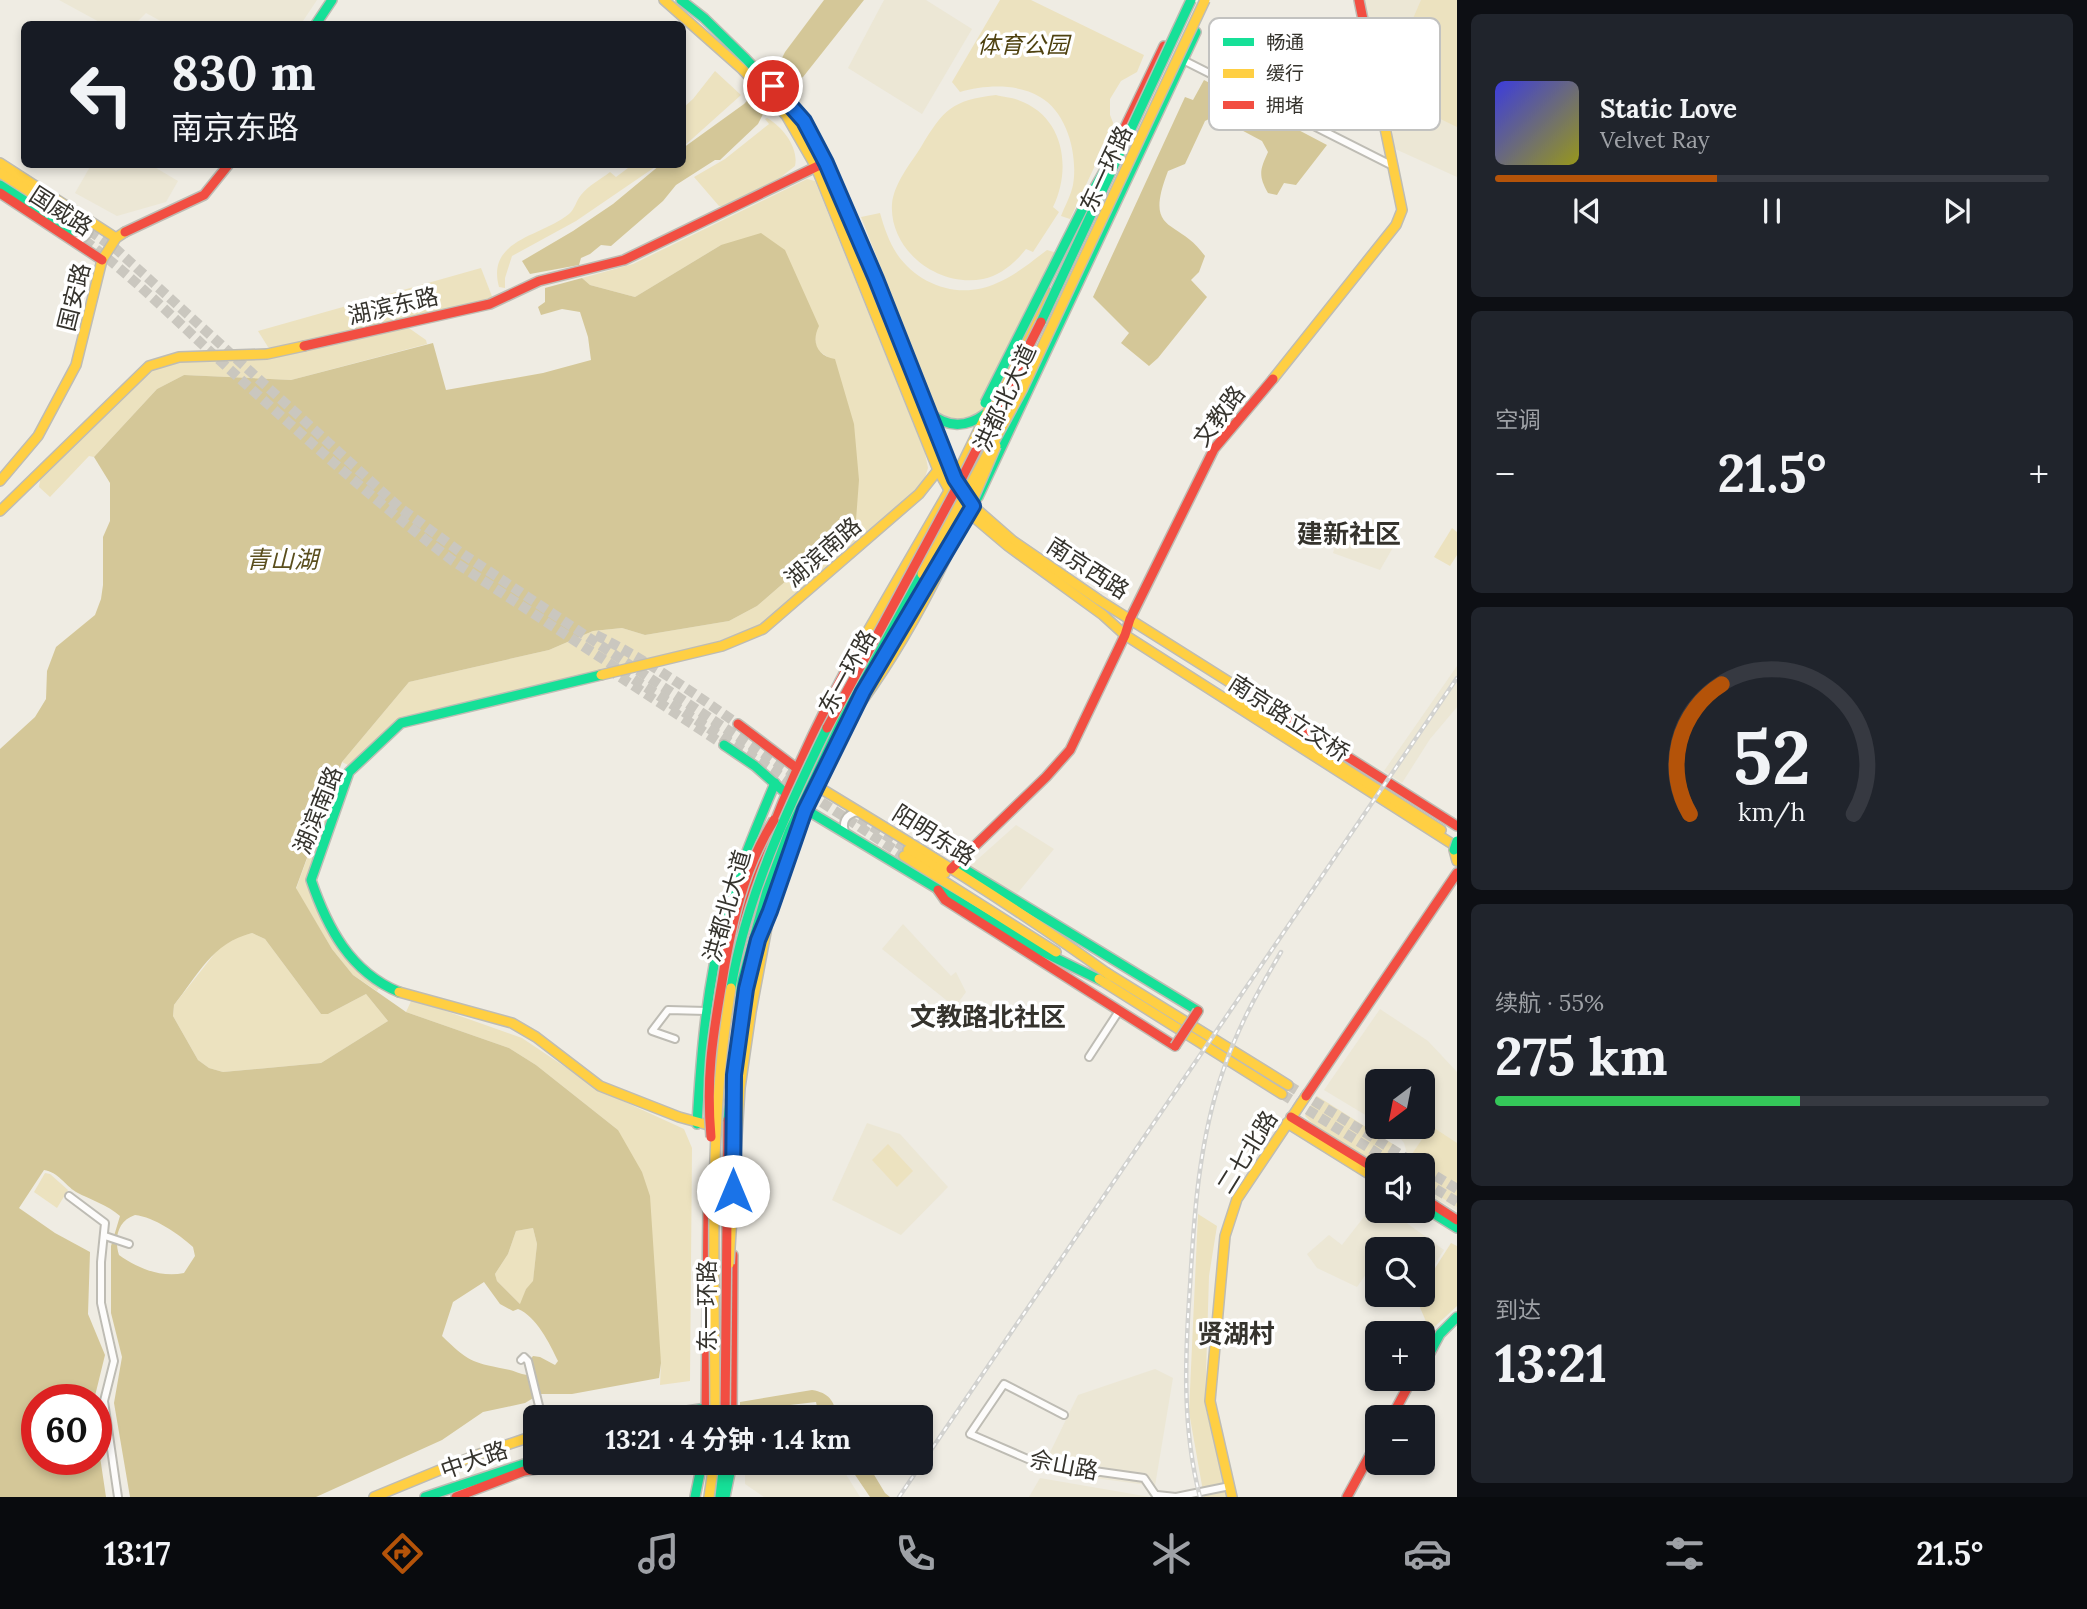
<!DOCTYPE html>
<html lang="zh">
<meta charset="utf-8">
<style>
:root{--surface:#171b24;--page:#20242c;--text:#f1f3f6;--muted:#9ea1a6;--line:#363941;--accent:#b45309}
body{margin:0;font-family:Lora,"Noto Sans SC",serif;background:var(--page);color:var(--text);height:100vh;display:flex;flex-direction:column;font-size:26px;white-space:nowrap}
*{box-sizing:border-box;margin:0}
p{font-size:23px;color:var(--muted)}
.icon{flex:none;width:38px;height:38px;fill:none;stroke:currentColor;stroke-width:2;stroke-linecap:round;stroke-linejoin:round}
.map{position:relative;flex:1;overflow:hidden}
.side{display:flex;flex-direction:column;gap:14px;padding:14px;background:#0d0f14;width:630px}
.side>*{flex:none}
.top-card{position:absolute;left:21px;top:21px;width:665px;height:147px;border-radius:10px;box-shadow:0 4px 10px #0003;background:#171b24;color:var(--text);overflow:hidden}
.needle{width:46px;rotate:212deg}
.fabs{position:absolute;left:1365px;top:1069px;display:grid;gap:14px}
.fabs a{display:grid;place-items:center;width:70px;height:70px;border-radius:10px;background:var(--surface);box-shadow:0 4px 10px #0003;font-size:35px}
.speed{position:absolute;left:21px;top:1384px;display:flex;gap:14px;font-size:35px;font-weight:700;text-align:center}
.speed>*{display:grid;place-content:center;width:91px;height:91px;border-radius:50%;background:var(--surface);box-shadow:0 4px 10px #0003;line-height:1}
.speed .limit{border:10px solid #d22;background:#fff;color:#111}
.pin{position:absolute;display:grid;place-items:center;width:60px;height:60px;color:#fff;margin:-30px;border:4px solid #fff;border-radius:50%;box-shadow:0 2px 7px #0007}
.me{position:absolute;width:77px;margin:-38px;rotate:0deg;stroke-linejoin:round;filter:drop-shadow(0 0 5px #0008)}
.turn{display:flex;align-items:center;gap:24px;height:147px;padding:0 35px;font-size:32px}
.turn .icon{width:91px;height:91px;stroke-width:2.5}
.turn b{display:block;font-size:49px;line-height:60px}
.big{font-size:52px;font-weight:700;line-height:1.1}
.side .tile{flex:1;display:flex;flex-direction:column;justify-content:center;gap:10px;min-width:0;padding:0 24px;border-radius:10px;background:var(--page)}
.side .dial{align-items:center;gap:0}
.dial svg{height:182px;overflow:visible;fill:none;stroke:var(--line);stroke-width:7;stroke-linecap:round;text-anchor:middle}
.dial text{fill:var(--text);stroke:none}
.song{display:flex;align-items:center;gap:21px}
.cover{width:84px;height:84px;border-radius:10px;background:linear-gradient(135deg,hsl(240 70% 55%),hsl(60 70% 35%))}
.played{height:7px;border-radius:4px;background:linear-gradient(90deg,var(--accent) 40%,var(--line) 40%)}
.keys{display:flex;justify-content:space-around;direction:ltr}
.heat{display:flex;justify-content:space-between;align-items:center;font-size:38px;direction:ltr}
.charge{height:10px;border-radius:5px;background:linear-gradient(90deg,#34c759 55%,var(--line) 0)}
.trip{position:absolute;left:523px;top:1405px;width:410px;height:70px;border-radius:10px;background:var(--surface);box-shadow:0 4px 10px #0003;font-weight:700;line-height:70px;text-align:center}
.tabs{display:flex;height:112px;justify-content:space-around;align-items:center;background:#090b0e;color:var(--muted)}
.tabs .icon{width:49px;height:49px}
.tabs .selected{color:var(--accent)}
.tabs b{font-size:32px;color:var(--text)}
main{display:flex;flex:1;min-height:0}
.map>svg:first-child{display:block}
</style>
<main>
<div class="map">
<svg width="1457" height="1497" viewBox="0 0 1457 1497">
<rect width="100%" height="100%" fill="#efece3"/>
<g fill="#ece7d5">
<path d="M59 0H317L301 24H166L146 13 135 24H103Z"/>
<path d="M884 0H926L972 29 922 114 848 68Z"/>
<path d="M1364 0H1457V177L1393 148Z"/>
<path d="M91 165H151L178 181 166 202 117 216 75 193Z"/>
<path d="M1373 520 1399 537 1380 570 1333 553 1337 540Z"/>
<path d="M1457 666V707L1430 739 1402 783 1384 771Z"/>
<path d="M1016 825 1054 849 1016 895 969 867Z"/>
<path d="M903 924 951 976 956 972 966 992 955 1007 882 949Z"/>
<path d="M1380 1009 1428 1041 1457 1072V1211L1423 1191V1166L1410 1165 1404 1143 1397 1134 1386 1127H1423V1082H1377V1122L1324 1090Z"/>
<path d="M867 1123 900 1134 948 1187 901 1235 832 1200Z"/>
<path d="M1370 1196 1377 1202V1211H1390L1444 1250 1423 1283V1250H1377V1258L1357 1287 1317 1268 1307 1254 1329 1235 1342 1245 1367 1213Z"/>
<path d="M1155 1369 1173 1378 1155 1486 1041 1471 1078 1395Z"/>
<path d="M745 1463H839L860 1497H764L745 1484Z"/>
<path d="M1040 1478 1150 1497H1029Z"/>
</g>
<g fill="#ece2bf">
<path d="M1000 0H1031L1144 55 1137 72 1121 81 1110 99V115L1114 125 1070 219 1061 216C1065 206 1071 195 1073 185 1078 156 1068 113 1040 97 1018 83 984 85 960 92L952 82Z"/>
<path d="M1421 0H1457V127L1397 98 1395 60Z"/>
<path d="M715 71 741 95 683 147V108L693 99Z"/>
<path d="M996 95C1003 97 1011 97 1018 100 1064 116 1072 168 1053 207L1059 212 1033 252 1026 249C1015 263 1001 275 983 279 938 288 889 250 892 204 894 183 911 163 921 147 943 110 952 100 996 95Z"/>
<path d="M767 118C783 127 799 148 795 166L776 181 725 206H719L694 177 725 159 769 124 765 119Z"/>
<path d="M632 165H658L576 221 512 256 505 278V288L499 287C486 239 541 237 569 214 575 209 576 201 581 195 588 186 601 179 610 172L616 177Z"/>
<path d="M807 179 815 181 925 453 928 468 923 484 761 627 700 647 398 721 348 765 342 762 409 682 549 650 593 631 622 628 645 635 729 621 757 606 856 520 829 358 816 349 815 334 721 245 635 297 590 285 582 278 633 264Z"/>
<path d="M880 213C884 227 889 242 897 254 919 286 961 300 997 283 1016 275 1031 262 1047 250L1057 253 984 410C967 422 955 422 937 411L861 217Z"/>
<path d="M481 268 493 299 272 349 268 347 258 331Z"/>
<path d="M406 326 426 340 427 344 291 380 184 375 157 389 94 457 89 456 50 497 39 487 41 475 141 377C175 351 211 364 251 359 303 354 355 338 406 326Z"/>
<path d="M1452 528 1457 532V555L1450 566 1434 557Z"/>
<path d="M349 772 311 880 357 967 382 984 377 991 353 975 332 949 296 889 337 776Z"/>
<path d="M252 933 265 939 321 1014H328L366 994 388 1021 321 1063 223 1072 209 1068 198 1060 173 1016 174 1005 219 948 240 936Z"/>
<path d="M412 999 522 1038 601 1091 684 1129 692 1148 690 1381 660 1385 661 1363 618 1130 536 1065 509 1048 406 1012Z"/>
<path d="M1317 1096 1396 1146 1400 1165H1378L1316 1127 1305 1116Z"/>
<path d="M1431 1126 1457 1143V1207L1423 1186V1166L1412 1165 1410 1157Z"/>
<path d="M888 1144 913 1171 897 1187 872 1160Z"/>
<path d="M45 1173 50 1174 68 1190 57 1208 34 1192Z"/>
<path d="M1198 1214 1217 1226 1209 1276 1205 1406 1228 1497H1204L1189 1412Z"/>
<path d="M533 1228 537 1244 533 1282 526 1289 521 1305 497 1281 495 1274 508 1254 516 1231Z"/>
<path d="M1451 1243 1457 1246V1306L1430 1331 1416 1298 1417 1295H1423V1287Z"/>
</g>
<g fill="#d4c798" fill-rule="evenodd">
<path d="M824 0H864L803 77 786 87 763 114 758 124 720 160H715L676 185 663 201 611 246 601 245 590 254 581 258 579 265 530 274 522 261 573 231 613 204 660 165 682 164 683 148 744 104 776 70 785 52Z"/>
<path d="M1204 80 1327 145 1296 185 1284 183 1277 195 1268 193C1258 175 1260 170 1268 152L1262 141 1215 116 1205 121 1185 164 1168 171C1143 236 1178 217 1205 256L1199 272 1191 280 1207 297 1158 358 1149 366 1121 343 1129 333 1093 297 1185 97 1193 100Z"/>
<path d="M761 233 785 250 819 326C811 342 817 356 835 359L854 424 859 480 856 520 757 606 729 621 645 635 622 628 593 631 549 650 409 682 342 762 296 888 332 949 353 975 406 1012 509 1048 536 1065 618 1130 642 1172 650 1196 661 1363 659 1378 572 1394H540L525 1403 483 1412 442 1440 316 1497H130L114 1403 122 1357 111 1313V1246L120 1216C108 1205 91 1200 76 1192 65 1185 58 1172 44 1170L19 1208 55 1233 90 1252 88 1314 105 1355 94 1400H37V1460H96V1430L106 1497H0V749L35 717 46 699 47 671 56 647 95 615 101 599 103 585V537L110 521V483L94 457 157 389 184 375 291 380 433 343 446 390 543 373 591 360 588 337 580 312 562 309 541 315 538 307 545 302V288L582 278 590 285 635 297 721 245ZM252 933 265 939 321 1014H328L366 994 388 1021 321 1063 223 1072 209 1068 198 1060 173 1016 174 1005C198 975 212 943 252 933ZM135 1215C154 1217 179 1234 193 1247L195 1256 184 1273C161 1278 137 1268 119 1255 114 1239 117 1221 135 1215ZM533 1228 537 1244 533 1281 526 1289 520 1304 497 1281 495 1274 508 1254 516 1231ZM484 1282 500 1304 513 1311 518 1309C536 1316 550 1344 558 1361L555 1365 540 1357 533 1356 530 1360 529 1374 527 1375C519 1374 513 1370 505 1369 470 1362 468 1361 442 1336L453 1302Z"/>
<path d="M812 1390C829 1393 834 1400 837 1417H819L816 1402 781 1406 753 1415 740 1416V1402Z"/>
<path d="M847 1463H867L885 1493 890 1497H870Z"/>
</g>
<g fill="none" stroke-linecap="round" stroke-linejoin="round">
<g stroke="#cac7bf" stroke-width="10" stroke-dasharray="10 5" stroke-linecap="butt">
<path d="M77 222 116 249 399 507 463 554 800 778"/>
<path d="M72 231C128 271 176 321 227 367 301 434 374 501 453 561L904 856"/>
<path d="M596 635C647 660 692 692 738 724"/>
<path d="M608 669 724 745"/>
<path d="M847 810 908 850"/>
<path d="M1288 1085 1419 1166"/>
<path d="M1282 1094 1398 1166"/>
<path d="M1423 1168 1457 1189"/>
<path d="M1423 1181 1457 1202"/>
</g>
<g stroke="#bebcb4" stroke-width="10">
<g id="street">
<path d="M1183 60 1393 166"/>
<path d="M74 241C86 240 92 232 89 220"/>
<path d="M846 834C841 823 845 814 858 812"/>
<path d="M675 1039 652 1031 668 1010 706 1011"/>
<path d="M1089 1057 1119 1011"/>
<path d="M69 1196 105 1223 101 1262V1303L114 1361 104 1401 118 1497"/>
<path d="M105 1236 129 1244"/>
<path d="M521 1360 524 1357 528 1361 542 1418"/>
<path d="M1064 1415 1004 1384 970 1434 1037 1463 1144 1478 1157 1497"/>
<path d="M1157 1495 1176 1497 1230 1486"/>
</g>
</g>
<g stroke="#bebcb4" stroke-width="12">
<g id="fast">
<path d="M681 0 704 18 746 59 804 121 826 163 888 308"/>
<path d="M316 24 332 0"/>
<path d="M0 185 72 231"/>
<path d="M929 412C947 428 966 428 985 414"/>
<path d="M978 497 1196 32"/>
<path d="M869 681 948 546"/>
<path d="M724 745 755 766 789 796"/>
<path d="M800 806 1039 950 1102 981"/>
<path d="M952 869 966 870 1198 1011"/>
<path d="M399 992C350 972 327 927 311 880L349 772 401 723 601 675"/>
<path d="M697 1124C701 1053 707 982 726 913 739 868 757 826 775 783"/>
<path d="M1423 1207 1457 1228"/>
<path d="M1423 1366 1440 1334 1457 1317"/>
<path d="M642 1418 713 1407"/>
<path d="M425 1497 536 1460"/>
<path d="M695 1497 702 1463"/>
<path d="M720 1497 724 1463"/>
<path d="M725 1497 732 1463"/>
</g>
</g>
<g stroke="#bebcb4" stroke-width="12">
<g id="slow">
<path d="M664 0 742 69 786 115 816 167 938 470 952 495"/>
<path d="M0 163 116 238"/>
<path d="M0 173 77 222"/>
<path d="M888 308 955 479 973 506 1013 541 1099 600 1234 685"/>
<path d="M1273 379 1396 225 1402 210 1384 123"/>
<path d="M0 481 38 436 76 365 102 260 116 238 125 232"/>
<path d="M963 508 1008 546 1103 615 1125 635 1457 847"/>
<path d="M0 511 149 366 179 357 267 354 304 346"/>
<path d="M861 643 949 491 1046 292"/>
<path d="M601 675 722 646 763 629 919 494 938 470"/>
<path d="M1228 696 1241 702 1441 830"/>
<path d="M815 785C916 846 1016 907 1111 976"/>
<path d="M908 850 945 873"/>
<path d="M1454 850 1457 861"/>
<path d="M904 856 1056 952"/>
<path d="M767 918 805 810 854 710"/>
<path d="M1107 973 1288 1085"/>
<path d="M1099 979 1282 1094"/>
<path d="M399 992 512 1023 536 1037 600 1086 679 1117 712 1126"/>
<path d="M745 995 752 962"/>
<path d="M1287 1123 1377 1179"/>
<path d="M374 1497 474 1456 536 1435"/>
<path d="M709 1497 714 1463"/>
<path d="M1232 1497 1210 1401 1225 1236 1237 1199 1306 1096"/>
</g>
</g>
<g stroke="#bebcb4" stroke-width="12">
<g id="jam">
<path d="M1359 0 1384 123"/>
<path d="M1116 146 1164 46"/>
<path d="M0 193 102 260"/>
<path d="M125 232 204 195 229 164"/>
<path d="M304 346 490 304 539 281 624 260 820 165"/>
<path d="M1234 685 1457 826"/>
<path d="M738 724 799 770"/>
<path d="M951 869 1046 777 1070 750 1125 635 1130 619 1214 449 1273 379"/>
<path d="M938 890 945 900 1175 1046"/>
<path d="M737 929C768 829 809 734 861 643"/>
<path d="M1306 1096 1457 873"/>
<path d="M1291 1117 1377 1170"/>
<path d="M1423 1198 1457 1220"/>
<path d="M706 1418 708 1205"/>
<path d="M732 1418 733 1255"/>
<path d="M1391 1418 1412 1379"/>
<path d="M456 1497 524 1471 577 1463"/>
<path d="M1347 1497 1377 1442"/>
</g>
</g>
<use href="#street" stroke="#fdfcfb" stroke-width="6"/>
<use href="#fast" stroke="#16e098" stroke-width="9"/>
<use href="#slow" stroke="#ffcf43" stroke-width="9"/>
<use href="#jam" stroke="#f24e42" stroke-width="9"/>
<g stroke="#d2d2cf" stroke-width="4.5">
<g id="rail">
<path d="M899 1497 1457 678"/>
<path d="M1200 1497C1182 1428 1185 1357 1190 1286 1194 1214 1199 1140 1223 1071 1237 1029 1258 991 1281 952"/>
</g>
</g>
<use href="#rail" stroke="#fff" stroke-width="2" stroke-dasharray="5" stroke-linecap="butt"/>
<g stroke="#bebcb4" stroke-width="12" stroke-linecap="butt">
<g id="fast-bridge">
<path d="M1041 322 1191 0"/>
<path d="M985 403 1082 210 1122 140"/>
<path d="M1454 850 1457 841"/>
<path d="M731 988C746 897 787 810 827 728"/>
<path d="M728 1120 742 981 767 891 789 832 841 723 922 574"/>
</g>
</g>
<g stroke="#bebcb4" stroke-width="12" stroke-linecap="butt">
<g id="slow-bridge">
<path d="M922 574 1022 390 1205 0"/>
<path d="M851 716C914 633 956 541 996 446"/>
<path d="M729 1264 740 1088 751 1012 770 911"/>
<path d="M715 1418C715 1274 707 1130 731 988"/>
</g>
</g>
<g stroke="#bebcb4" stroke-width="12" stroke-linecap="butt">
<g id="jam-bridge">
<path d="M827 728 963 476 1041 322"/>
<path d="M1175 1046 1198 1011"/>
<path d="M711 1137C706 1079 712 1040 722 982 731 925 743 870 774 820"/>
<path d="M725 1418 728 1120"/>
</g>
</g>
<use href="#fast-bridge" stroke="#16e098" stroke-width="9"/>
<use href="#slow-bridge" stroke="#ffcf43" stroke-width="9"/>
<use href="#jam-bridge" stroke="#f24e42" stroke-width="9"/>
</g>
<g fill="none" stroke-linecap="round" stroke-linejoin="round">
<g stroke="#114b97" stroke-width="18">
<path id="route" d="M733 1191 734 1075 746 989 758 940 770 911 805 810 863 692 973 506 955 479 876 279 826 163 804 121 773 86"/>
</g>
<use href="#route" stroke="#1a73e8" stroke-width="12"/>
</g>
<g text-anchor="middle" stroke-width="7" stroke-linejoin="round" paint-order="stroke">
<g font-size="23" font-style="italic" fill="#4e410f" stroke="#fff">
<text x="1023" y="53">体育公园</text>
</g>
<g font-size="23" fill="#35332d" stroke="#fff">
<text transform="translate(1106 169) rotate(-65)" y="8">东一环路</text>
<text transform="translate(61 211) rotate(33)" y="8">国威路</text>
<text transform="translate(74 297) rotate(-76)" y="8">国安路</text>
<text transform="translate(393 306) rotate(-13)" y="8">湖滨东路</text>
<text transform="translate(1005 398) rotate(-65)" y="8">洪都北大道</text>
<text transform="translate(1219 416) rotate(-53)" y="8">文教路</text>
<text transform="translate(823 552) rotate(-41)" y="8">湖滨南路</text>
<text transform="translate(1088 568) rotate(33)" y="8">南京西路</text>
<text transform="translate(847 672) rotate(-61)" y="8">东一环路</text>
<text transform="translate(1289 718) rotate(33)" y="8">南京路立交桥</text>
<text transform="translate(318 810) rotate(-68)" y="8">湖滨南路</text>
<text transform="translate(934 835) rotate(32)" y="8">阳明东路</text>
<text transform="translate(727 906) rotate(-74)" y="8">洪都北大道</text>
<text transform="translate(1247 1152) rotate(-58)" y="8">二七北路</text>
<text transform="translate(707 1306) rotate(-90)" y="8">东一环路</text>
<text transform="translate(474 1460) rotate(-19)" y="8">中大路</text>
<text transform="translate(1064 1465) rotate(11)" y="8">佘山路</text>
</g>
<g font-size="24" font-style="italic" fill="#5a4e1d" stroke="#fff">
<text x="282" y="568">青山湖</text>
</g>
<g font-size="26" font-weight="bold" fill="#35332d" stroke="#fff">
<text x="1349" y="543">建新社区</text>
<text x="988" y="1026">文教路北社区</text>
<text x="1236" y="1343">贤湖村</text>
</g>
</g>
<rect x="1209" y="18" width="231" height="112" rx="10" fill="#fff" stroke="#c2c2c0" stroke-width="2"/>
<rect x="1223" y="38" width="31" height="8" fill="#16e098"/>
<rect x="1223" y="69" width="31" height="9" fill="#ffcf43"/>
<rect x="1223" y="101" width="31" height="8" fill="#f24e42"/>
<g font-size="19" fill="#35332d">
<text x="1266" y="49">畅通</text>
<text x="1266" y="80">缓行</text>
<text x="1266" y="112">拥堵</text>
</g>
</svg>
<div class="fabs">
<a><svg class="needle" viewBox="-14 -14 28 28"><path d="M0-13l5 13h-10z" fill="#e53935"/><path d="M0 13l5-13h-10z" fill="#9ea1a6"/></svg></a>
<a><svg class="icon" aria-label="sound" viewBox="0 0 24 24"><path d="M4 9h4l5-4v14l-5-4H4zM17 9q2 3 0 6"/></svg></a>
<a><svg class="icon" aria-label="search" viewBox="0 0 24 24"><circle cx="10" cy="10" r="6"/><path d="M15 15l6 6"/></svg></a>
<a>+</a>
<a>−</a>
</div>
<div class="speed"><div class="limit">60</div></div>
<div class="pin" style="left:773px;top:86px;background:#d93025"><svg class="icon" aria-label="arrive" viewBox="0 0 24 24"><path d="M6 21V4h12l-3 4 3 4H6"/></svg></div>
<svg class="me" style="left:733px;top:1191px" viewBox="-20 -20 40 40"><circle r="19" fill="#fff"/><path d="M0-13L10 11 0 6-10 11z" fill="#1a73e8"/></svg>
<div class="trip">13:21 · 4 分钟 · 1.4 km</div>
<div class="top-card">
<div class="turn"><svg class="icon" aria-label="left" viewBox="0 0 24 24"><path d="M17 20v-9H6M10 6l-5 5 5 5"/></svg><div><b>830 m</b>南京东路</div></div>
</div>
</div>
<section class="side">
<div class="tile">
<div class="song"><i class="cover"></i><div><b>Static Love</b><p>Velvet Ray</p></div></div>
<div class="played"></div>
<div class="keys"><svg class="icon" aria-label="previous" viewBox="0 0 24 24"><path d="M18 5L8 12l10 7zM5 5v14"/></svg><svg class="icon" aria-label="pause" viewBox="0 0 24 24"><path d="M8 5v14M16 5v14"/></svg><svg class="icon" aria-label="next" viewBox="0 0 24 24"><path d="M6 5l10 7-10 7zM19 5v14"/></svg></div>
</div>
<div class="tile"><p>空调</p>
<div class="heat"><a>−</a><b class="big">21.5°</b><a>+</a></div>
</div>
<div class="tile dial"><svg viewBox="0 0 100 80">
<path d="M14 69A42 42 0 1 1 86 69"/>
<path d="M14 69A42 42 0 0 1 28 12" stroke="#b45309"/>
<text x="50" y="56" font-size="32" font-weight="700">52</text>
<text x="50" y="72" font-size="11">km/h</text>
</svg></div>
<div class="tile"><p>续航 · 55%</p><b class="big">275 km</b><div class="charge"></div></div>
<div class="tile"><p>到达</p><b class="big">13:21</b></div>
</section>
</main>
<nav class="tabs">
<b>13:17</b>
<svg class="icon selected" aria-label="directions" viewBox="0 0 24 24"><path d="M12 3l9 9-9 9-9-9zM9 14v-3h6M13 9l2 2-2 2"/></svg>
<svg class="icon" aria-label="music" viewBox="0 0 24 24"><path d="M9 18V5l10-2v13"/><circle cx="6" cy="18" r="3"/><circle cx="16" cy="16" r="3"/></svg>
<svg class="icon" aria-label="phone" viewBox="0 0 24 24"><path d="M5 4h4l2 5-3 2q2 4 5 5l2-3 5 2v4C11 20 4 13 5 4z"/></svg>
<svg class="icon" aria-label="climate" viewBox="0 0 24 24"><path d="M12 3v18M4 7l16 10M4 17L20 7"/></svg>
<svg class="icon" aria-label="car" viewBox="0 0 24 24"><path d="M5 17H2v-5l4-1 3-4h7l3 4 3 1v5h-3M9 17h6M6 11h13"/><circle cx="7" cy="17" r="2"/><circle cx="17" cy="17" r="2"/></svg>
<svg class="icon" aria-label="filters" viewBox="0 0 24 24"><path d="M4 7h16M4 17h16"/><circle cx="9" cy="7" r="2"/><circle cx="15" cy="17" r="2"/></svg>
<b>21.5°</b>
</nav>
